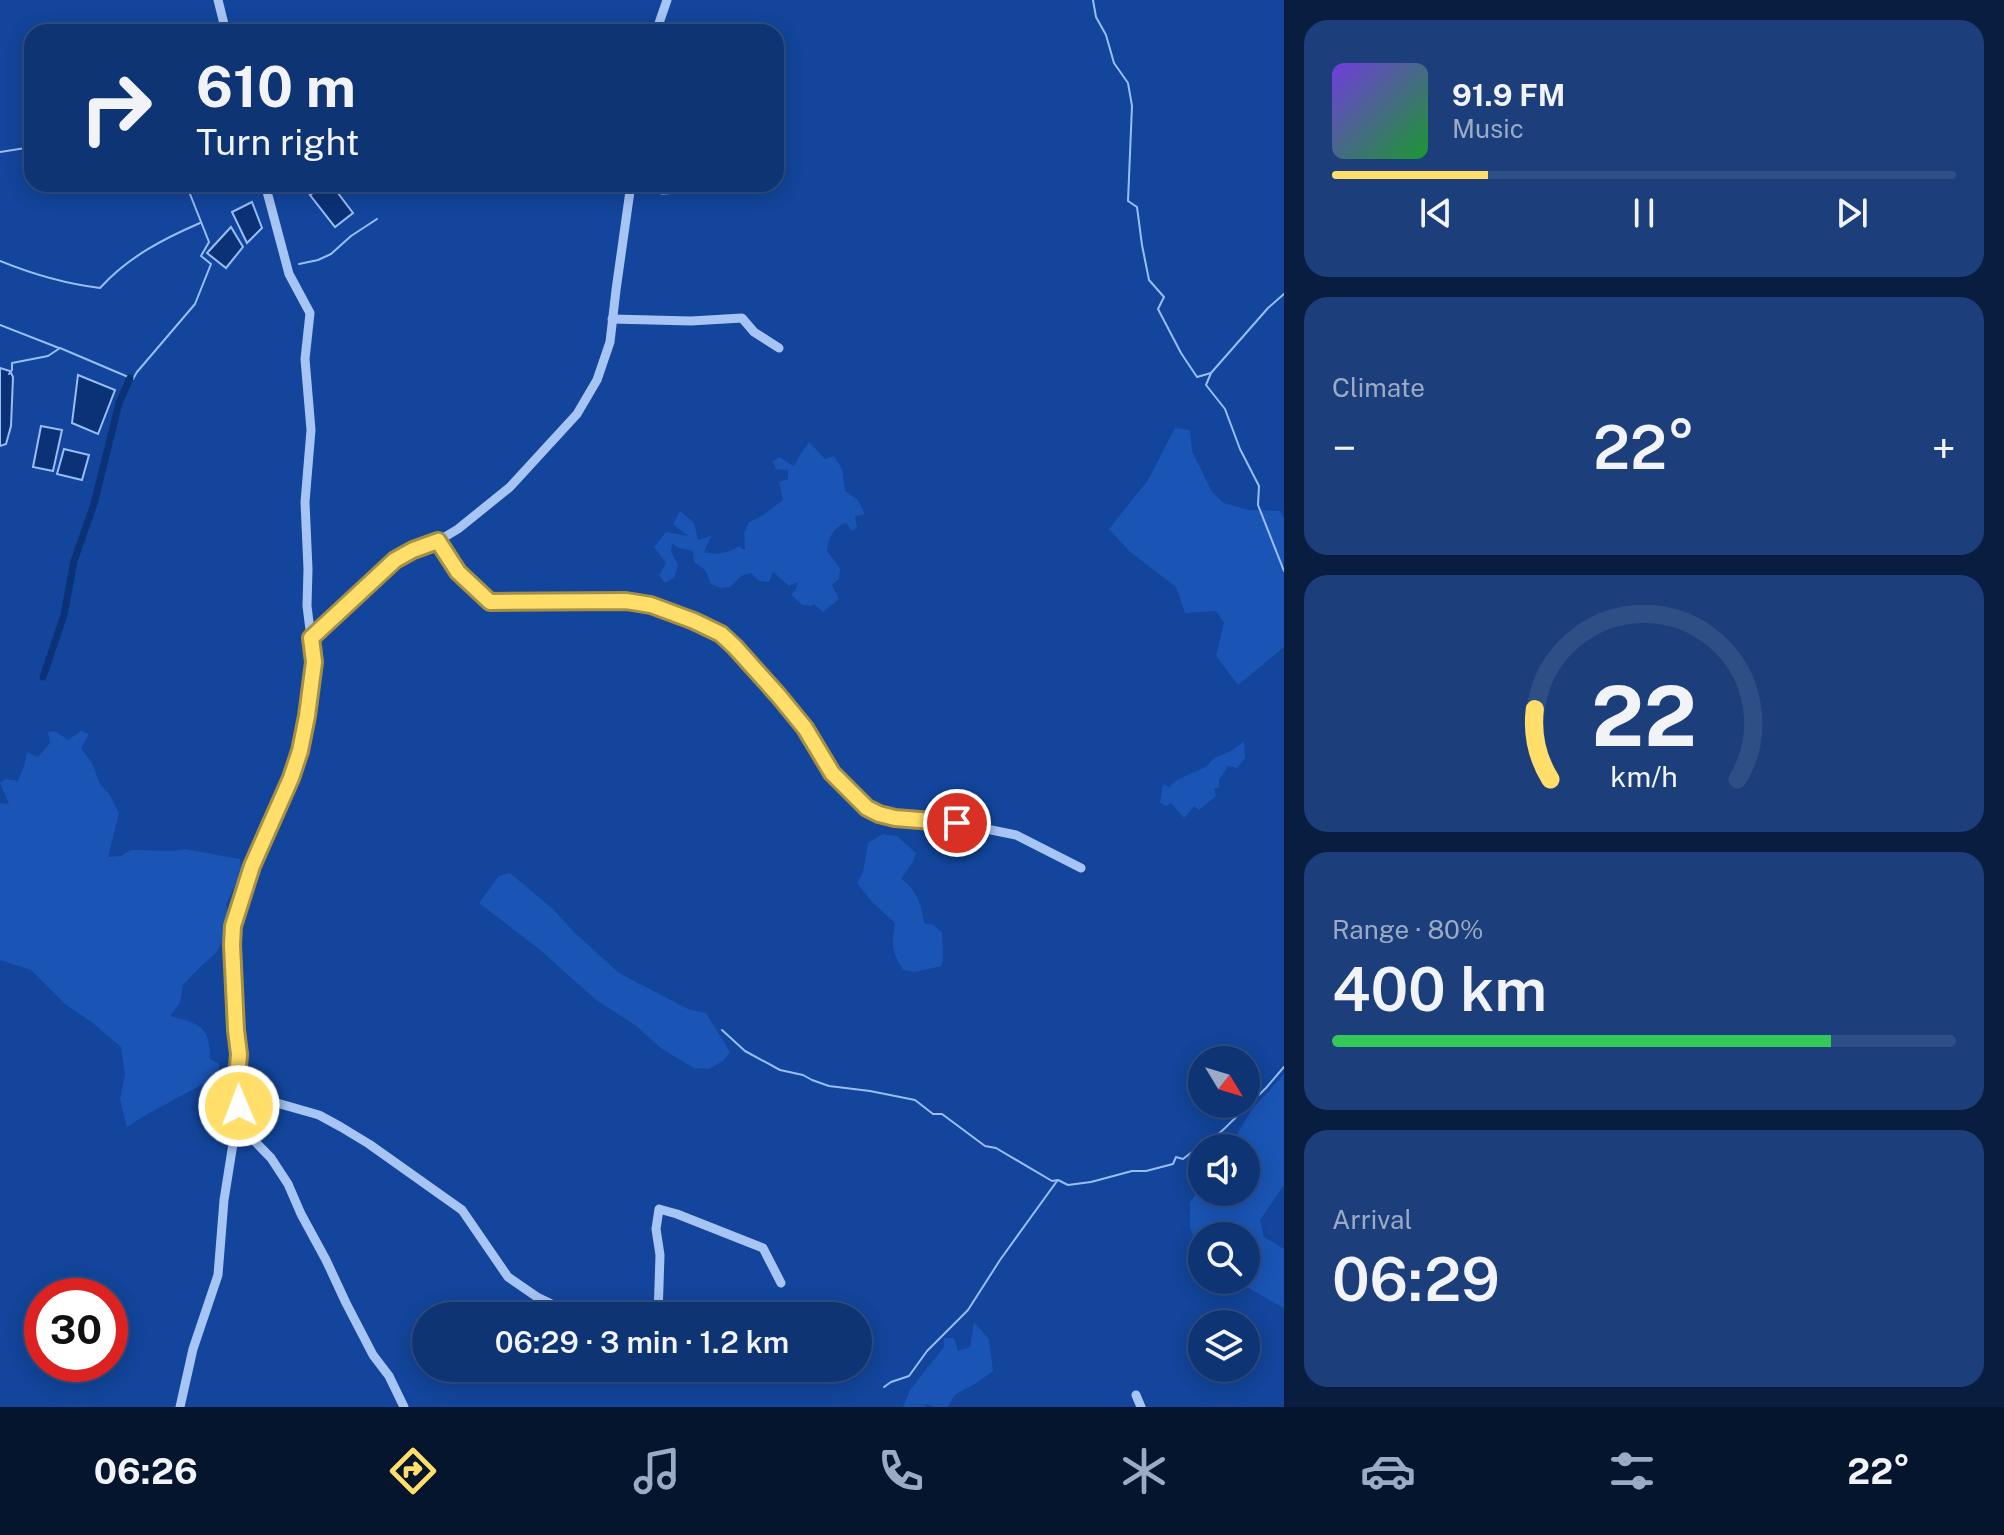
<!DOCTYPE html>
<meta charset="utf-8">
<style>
:root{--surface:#0e3474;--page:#1c3f7c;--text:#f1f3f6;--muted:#9baac5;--line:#2e4f86;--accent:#ffde69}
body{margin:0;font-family:"Public Sans",sans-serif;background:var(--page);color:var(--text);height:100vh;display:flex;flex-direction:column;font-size:30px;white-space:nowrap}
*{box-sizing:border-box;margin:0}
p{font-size:26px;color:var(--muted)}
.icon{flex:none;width:44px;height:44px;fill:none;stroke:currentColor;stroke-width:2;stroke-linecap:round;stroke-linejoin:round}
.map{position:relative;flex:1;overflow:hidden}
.drawer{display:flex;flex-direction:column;gap:20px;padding:20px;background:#081d40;width:720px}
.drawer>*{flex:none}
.banner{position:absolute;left:24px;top:24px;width:760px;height:168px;border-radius:24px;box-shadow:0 4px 20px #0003,0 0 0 2px var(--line);background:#0e3474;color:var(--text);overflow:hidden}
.needle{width:52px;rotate:128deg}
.fabs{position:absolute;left:1188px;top:1046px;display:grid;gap:16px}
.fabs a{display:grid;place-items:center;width:72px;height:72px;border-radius:50%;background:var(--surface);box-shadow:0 4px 20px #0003,0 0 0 2px var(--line);font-size:40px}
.speed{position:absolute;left:24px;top:1278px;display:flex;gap:16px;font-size:40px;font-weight:700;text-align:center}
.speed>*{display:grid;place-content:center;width:104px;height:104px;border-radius:50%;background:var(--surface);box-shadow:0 4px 20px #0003,0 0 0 2px var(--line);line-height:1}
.speed .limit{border:12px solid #d22;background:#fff;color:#111}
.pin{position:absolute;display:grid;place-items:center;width:68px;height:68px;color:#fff;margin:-34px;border:4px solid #fff;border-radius:50%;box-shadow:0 2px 8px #0007}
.me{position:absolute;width:88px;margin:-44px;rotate:359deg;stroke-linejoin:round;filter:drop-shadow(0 0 6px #0008)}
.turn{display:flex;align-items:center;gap:28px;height:168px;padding:0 40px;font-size:36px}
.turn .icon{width:104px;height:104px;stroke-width:2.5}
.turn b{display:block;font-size:56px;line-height:68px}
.big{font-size:60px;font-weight:600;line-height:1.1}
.drawer .card{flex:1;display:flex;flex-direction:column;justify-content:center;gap:12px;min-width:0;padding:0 28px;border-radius:24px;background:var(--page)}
.drawer .dial{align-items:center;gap:0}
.dial svg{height:208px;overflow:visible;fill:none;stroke:var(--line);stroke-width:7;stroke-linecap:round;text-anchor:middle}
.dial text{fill:var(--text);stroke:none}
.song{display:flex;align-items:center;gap:24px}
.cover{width:96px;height:96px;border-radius:12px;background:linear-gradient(135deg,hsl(260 70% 55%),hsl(130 70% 35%))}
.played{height:8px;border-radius:4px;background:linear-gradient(90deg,var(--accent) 25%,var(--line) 25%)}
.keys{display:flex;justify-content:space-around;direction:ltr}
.heat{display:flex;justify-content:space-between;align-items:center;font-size:44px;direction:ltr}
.charge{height:12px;border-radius:6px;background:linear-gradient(90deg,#34c759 80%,var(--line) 0)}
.trip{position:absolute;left:412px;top:1302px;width:460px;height:80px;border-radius:40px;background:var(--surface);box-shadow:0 4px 20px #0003,0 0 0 2px var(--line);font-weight:600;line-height:80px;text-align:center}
.menu{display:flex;height:128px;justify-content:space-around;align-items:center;background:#06152e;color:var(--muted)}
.menu .icon{width:56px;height:56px}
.menu .selected{color:var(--accent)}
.menu b{font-size:36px;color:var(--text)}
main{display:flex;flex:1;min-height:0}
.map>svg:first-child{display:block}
</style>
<main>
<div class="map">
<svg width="1284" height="1407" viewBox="0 0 1284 1407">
<rect width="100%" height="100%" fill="#12459b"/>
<g fill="#1a55b5">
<path d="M1175 428 1190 430 1192 451 1212 492 1224 503 1248 510 1280 511 1284 519V647L1238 685 1216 656 1224 623 1216 611 1185 613 1176 587 1129 551 1109 529 1148 480Z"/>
<path d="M809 442 825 459 834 456 842 469 845 491 858 500 865 514 855 516 857 528 852 531 846 523C833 527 828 539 827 551L840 568 839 579 832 585 839 599 823 612 814 604 811 606 802 605 791 595 796 589 798 582 789 586 773 572 769 582 759 581 751 573 741 576 730 587 720 588 711 584 705 570 694 562 693 551 679 548 672 544 671 552 678 565 674 578 665 583 659 575 666 563 654 547 666 532 688 536 673 524 680 511 694 523 698 540 711 536 704 552C718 555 726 554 739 546L745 550 744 533 749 522C765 516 770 509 783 500L779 482 788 479V470L776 469 773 462 779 457 794 466 800 455Z"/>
<path d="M55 731 68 740 81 731 89 734 81 748 92 763 100 784 109 794 119 813 108 857 120 856 131 850 173 851 185 849 240 859 242 871 226 904 230 923 225 936 216 953 202 965 183 985 180 1003 170 1016C199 1024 210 1025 210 1059L219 1064V1074C189 1094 156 1107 127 1127L120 1099 125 1075 121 1047 93 1023 65 1004 31 970 0 960V803L9 804 0 783 5 779 18 781 25 763 27 752 38 757 50 743 48 732Z"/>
<path d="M1244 741 1245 758 1237 768 1228 766 1219 780V787L1214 789 1216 796 1199 810 1194 806 1184 818 1171 803 1166 806 1160 803 1163 784 1169 787 1177 780 1207 766 1214 758 1231 751Z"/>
<path d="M883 834 897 836 916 853 913 862 901 879C916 888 922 906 924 923L933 925 942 932 943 957 942 966 914 972 903 970C892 951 891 945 895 923L872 902 857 883 863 872 868 843Z"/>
<path d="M510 873 553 909 574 932 619 973 688 1009 706 1013 730 1052 723 1061 709 1069 694 1068 662 1049 635 1025 596 1000 539 949 479 903 499 876Z"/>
<path d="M1284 1074V1185L1260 1220 1264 1237 1284 1249V1308L1234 1280H1246V1236H1202V1261L1190 1227V1202L1202 1186V1192H1246V1148H1229L1252 1109Z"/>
<path d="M974 1322 989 1339 993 1371 975 1384 956 1394 947 1407H935L925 1404V1407H903L910 1390 944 1347V1338H954L958 1351 970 1347Z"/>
</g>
<g fill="#0b3277" stroke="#98bef7" stroke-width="2">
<path d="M326 184H331L353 213 335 227 310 195Z"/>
<path d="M252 202 262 228 247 243 232 212Z"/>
<path d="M231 227 243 247 226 268 207 253Z"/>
<path d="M0 368 10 371 13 377 11 426 6 444 0 446Z"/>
<path d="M78 375 115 390 98 434 72 423Z"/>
<path d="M41 426 62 430 53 471 33 467Z"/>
<path d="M64 449 89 455 82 480 57 474Z"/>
</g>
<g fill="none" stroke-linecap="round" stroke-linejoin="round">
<g stroke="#98bef7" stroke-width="2">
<path d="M1093 0 1096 17 1106 35 1114 63 1128 83 1132 106 1128 201 1137 207 1142 245 1149 280 1164 297 1158 309 1181 353 1197 377 1211 373"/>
<path d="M0 152 32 147"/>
<path d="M0 261C32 274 66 284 100 288 128 257 163 239 200 223"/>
<path d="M299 264 318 260 331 254 351 236 377 219"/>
<path d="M1284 294 1268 308 1211 373 1206 385 1225 409 1240 449 1259 486 1258 505 1284 571"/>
<path d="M0 325 59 348"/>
<path d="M9 374 12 370V363L48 356 60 348 133 379 137 372 195 304 211 264 201 256 209 242 186 184"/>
<path d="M722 1030 745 1051 780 1070 803 1075 812 1080 829 1086 870 1091 915 1100 933 1114H942L985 1146 996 1148 1052 1181 1058 1180 1068 1185 1091 1182 1132 1171H1146L1173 1164 1176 1157 1183 1159 1206 1141 1214 1138 1225 1128 1266 1088 1284 1067"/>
<path d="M884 1387 891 1382 909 1376 927 1351 968 1310 1000 1260 1057 1181"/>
</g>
<path stroke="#0b3277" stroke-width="7" d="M43 677 64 615 74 561 94 504 119 403 130 378"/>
<g stroke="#a6c4f4" stroke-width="9">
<path d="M218 0 226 32"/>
<path d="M656 32 667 0"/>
<path d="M652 184 662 190 715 187 721 184"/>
<path d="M612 319 691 321 742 318 754 332 779 348"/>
<path d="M438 541 458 572 490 602 626 601 651 605 694 621 721 634 735 647 778 695 805 728 832 773 867 808 879 814 895 818 957 823 1016 835 1081 868"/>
<path d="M311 638 395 560 413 550 438 541 458 529 510 487 577 414 597 380 610 342 616 290 631 184"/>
<path d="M238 1092 319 1115 341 1127 369 1144 462 1210 508 1277 537 1297 577 1316"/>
<path d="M236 1122 271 1158 288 1184 301 1214 326 1260 346 1303 373 1355 389 1376 404 1407"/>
<path d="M658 1316 660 1255 656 1229 659 1209 677 1214 763 1248 781 1283"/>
<path d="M1136 1395 1141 1407"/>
<path d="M180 1407 193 1349 218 1275 224 1200 239 1106 237 1080 239 1054 232 945 233 926 252 866 291 778 300 751 314 662 307 606 308 569 305 502 311 430 305 359 310 313 289 274 265 184"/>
</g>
</g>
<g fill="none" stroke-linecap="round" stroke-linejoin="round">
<g stroke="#a69044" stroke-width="20">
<path id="route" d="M239 1106 237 1080 239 1054 236 1030 232 945 233 926 252 866 291 778 300 751 307 716 314 662 311 638 395 560 413 550 438 541 458 572 490 602 626 601 651 605 694 621 721 634 735 647 778 695 805 728 832 773 867 808 879 814 895 818 957 823"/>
</g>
<use href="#route" stroke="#ffde69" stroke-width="14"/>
</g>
</svg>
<div class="fabs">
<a><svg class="needle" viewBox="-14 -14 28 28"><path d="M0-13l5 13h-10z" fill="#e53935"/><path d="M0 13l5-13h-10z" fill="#9baac5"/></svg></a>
<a><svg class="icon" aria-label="sound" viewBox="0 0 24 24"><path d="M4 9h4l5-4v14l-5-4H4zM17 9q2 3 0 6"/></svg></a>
<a><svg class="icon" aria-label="search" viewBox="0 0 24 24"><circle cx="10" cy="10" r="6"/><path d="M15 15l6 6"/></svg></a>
<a><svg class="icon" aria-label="layers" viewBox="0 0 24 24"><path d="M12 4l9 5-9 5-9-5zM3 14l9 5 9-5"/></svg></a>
</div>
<div class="speed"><div class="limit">30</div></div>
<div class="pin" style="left:957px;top:823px;background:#d93025"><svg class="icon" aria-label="arrive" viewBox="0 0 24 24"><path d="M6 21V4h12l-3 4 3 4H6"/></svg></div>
<svg class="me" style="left:239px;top:1106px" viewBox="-20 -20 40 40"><circle r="17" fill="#ffde69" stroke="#fff" stroke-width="3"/><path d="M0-11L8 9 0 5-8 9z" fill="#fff"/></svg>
<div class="trip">06:29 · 3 min · 1.2 km</div>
<div class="banner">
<div class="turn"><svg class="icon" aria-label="right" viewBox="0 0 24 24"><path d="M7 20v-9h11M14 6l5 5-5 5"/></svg><div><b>610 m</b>Turn right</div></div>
</div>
</div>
<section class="drawer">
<div class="card">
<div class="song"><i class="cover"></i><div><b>91.9 FM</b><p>Music</p></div></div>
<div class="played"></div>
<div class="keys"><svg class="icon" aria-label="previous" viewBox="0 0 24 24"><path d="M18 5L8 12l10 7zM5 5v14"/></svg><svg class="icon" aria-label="pause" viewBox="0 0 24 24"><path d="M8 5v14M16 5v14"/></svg><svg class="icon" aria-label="next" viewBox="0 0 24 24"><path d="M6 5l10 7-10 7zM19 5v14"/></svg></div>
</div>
<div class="card"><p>Climate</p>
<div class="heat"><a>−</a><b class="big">22°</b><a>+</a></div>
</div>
<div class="card dial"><svg viewBox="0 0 100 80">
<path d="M14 69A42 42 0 1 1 86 69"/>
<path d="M14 69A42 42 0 0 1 8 42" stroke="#ffde69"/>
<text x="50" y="56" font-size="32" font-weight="700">22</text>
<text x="50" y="72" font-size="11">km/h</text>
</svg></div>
<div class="card"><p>Range · 80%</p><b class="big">400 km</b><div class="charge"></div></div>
<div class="card"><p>Arrival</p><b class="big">06:29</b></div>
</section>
</main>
<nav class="menu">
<b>06:26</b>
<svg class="icon selected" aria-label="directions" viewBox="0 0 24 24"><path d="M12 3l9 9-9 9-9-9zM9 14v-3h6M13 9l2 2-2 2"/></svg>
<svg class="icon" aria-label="music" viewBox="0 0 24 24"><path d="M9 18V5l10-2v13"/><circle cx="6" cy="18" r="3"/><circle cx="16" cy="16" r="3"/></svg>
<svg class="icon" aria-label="phone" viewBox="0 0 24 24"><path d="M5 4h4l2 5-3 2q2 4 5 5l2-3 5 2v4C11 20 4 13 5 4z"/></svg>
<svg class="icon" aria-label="climate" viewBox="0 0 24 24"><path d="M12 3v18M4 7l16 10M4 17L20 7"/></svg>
<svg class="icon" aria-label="car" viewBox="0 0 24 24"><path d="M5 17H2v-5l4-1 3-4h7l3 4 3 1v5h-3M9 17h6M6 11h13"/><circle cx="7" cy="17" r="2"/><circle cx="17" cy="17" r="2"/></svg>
<svg class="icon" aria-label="filters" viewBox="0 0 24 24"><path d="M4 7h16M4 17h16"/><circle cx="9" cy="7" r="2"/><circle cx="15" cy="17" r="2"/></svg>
<b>22°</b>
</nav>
